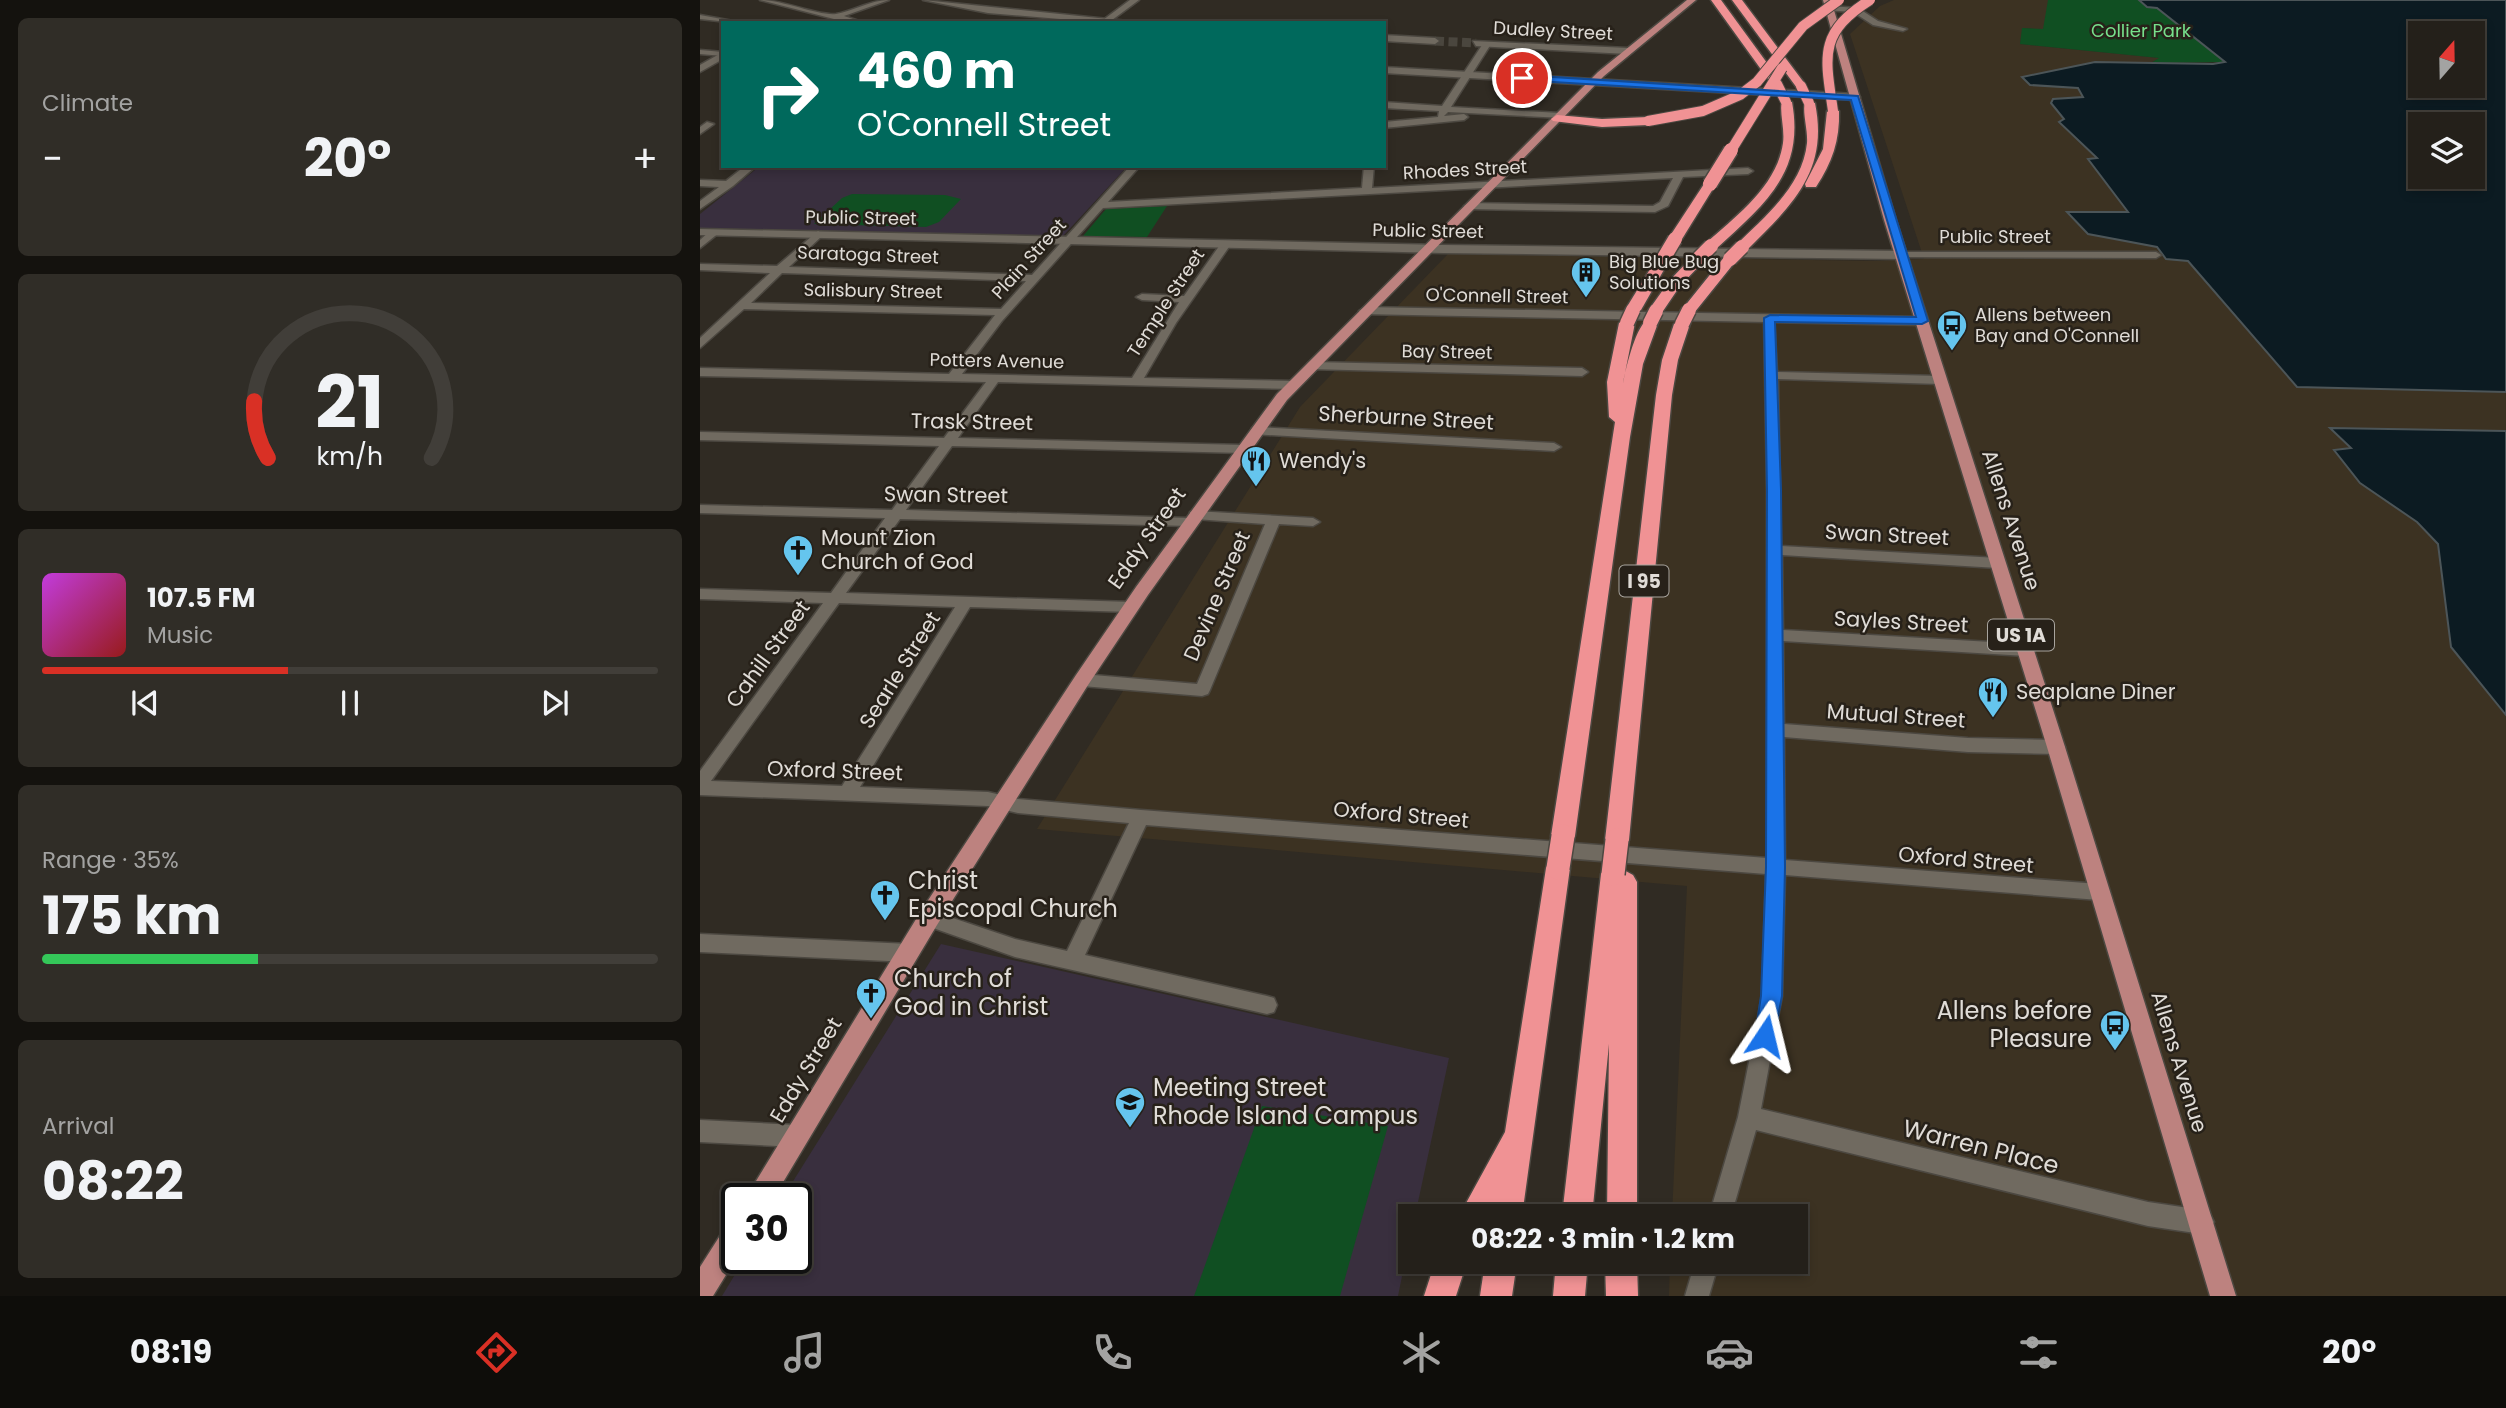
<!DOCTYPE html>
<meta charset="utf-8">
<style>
:root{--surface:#24201a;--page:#302d27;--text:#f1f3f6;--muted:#a3a3a2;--line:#413e39;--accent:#d93025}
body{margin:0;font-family:Poppins,sans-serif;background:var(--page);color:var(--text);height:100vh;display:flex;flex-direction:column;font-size:26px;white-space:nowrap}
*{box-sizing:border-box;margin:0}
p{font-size:23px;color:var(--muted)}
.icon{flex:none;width:38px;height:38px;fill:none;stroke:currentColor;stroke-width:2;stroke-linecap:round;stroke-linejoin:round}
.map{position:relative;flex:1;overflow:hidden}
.side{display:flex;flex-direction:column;gap:18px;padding:18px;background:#14120e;width:700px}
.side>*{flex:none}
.top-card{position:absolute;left:21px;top:21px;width:665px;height:147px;border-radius:0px;box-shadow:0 4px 10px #0003,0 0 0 2px var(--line);background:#00695c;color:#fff;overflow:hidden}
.needle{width:46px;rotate:20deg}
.controls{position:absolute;left:1708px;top:21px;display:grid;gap:14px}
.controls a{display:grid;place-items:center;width:77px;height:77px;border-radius:0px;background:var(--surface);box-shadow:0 4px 10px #0003,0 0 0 2px var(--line);font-size:35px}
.speed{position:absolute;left:21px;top:1183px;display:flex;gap:14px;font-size:35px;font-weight:700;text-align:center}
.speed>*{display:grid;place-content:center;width:91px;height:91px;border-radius:50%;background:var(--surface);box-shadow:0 4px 10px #0003,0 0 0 2px var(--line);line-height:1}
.speed .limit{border:4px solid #111;border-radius:10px;background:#fff;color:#111}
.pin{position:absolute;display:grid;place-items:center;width:60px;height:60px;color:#fff;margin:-30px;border:4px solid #fff;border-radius:50%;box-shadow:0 2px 7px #0007}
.me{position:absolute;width:77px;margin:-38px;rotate:10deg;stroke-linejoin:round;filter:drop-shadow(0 0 5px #0008)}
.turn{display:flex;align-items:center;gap:24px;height:147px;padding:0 21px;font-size:32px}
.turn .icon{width:91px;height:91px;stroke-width:2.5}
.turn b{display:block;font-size:49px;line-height:60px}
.big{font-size:52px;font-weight:700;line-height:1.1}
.side .widget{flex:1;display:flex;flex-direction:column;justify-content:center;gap:10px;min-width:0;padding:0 24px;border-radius:10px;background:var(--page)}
.side .dial{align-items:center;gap:0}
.dial svg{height:182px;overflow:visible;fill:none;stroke:var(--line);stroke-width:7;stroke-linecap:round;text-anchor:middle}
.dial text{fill:var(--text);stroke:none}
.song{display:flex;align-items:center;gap:21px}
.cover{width:84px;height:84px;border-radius:10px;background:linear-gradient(135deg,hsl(290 70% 55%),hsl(0 70% 35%))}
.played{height:7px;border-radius:4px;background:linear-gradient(90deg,var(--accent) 40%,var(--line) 40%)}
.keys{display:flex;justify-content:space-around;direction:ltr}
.heat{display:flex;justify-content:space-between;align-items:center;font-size:38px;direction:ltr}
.charge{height:10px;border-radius:5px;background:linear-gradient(90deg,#34c759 35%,var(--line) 0)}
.trip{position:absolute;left:698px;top:1204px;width:410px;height:70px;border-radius:0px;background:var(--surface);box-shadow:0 4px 10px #0003,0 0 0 2px var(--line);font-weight:700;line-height:70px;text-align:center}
.tab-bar{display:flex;height:112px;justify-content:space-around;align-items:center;background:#0e0d0a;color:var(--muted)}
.tab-bar .icon{width:49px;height:49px}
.tab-bar .selected{color:var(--accent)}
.tab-bar b{font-size:32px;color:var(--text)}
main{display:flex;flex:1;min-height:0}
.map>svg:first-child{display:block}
</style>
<main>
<section class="side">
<div class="widget"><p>Climate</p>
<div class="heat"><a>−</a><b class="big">20°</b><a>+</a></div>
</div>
<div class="widget dial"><svg viewBox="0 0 100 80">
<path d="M14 69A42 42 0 1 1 86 69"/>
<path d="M14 69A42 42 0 0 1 8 44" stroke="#d93025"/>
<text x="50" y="56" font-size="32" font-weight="700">21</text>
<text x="50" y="72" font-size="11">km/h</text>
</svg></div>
<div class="widget">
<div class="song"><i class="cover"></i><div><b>107.5 FM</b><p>Music</p></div></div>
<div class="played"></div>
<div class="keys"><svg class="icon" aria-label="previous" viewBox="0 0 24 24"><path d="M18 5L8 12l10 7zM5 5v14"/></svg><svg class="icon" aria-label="pause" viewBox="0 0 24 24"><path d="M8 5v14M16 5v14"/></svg><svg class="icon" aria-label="next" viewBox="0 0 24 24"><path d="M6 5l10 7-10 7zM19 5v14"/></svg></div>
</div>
<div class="widget"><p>Range · 35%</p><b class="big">175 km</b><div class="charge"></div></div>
<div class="widget"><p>Arrival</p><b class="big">08:22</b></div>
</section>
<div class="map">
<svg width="1806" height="1296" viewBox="0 0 1806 1296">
<rect width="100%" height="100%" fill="#302b23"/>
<path fill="#3c3222" d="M1194 0H1383L1415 35 1323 28 1320 44 1460 58 1451 63 1395 62 1322 77 1331 85 1378 88 1383 97 1354 99 1364 119 1360 123 1397 158 1389 159 1429 212 1368 213 1388 234 1457 247 1466 258 1488 261 1597 387 1806 392V431L1632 428 1652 449 1634 451 1660 483 1717 522 1738 544 1751 647 1806 715V1296H969L970 1262H1096V1216H972L987 886 337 829 600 407 748 254 1176 261 1224 259 1150 34 1180 6Z"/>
<g fill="#392f3e">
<path d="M60 166H272L424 170 363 236 0 228V214Z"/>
<path d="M241 944 749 1058 715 1216H710V1237L698 1296H22L45 1258H96V1199H82Z"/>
</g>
<g fill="#104f22">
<path d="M1348 0H1439L1447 7 1457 8 1525 62 1451 63 1459 58 1320 44 1322 28 1343 29Z"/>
<path d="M152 194 245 195 261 199 239 222 226 227 114 224 142 198Z"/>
<path d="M467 206 447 237 383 236 406 209Z"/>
<path d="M562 1106 688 1126 640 1296H494Z"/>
</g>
<g fill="#0c1b22" stroke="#4c5558" stroke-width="2" fill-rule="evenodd">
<path d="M1439 0H1806V392L1597 387 1488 261 1466 259 1457 247 1388 234 1367 212H1428L1388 159 1397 158 1359 122 1364 119 1351 103 1353 99 1383 97 1378 88 1330 85 1322 77 1395 62 1513 64 1525 62 1457 8 1447 7ZM1720 33H1773V86H1720ZM1720 124H1773V177H1720Z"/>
<path d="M1630 428 1806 431V715L1751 647 1738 544 1717 522 1660 483 1634 450 1651 448Z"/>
</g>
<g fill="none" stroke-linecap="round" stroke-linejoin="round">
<path stroke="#4a463e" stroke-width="9" stroke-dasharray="9 4.5" stroke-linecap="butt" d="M735 41 776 43"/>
<g stroke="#4c4841" stroke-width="3">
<g id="minor">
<path d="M430 0H439L408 23H399Z"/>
<path d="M1129 6 1158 8 1178 21 1207 29 1203 31 1173 25 1153 12 1126 10Z"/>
<path d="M0 15 33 21 37 23 0 19Z"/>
<path d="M784 42 791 44 751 107 860 113 864 116 863 118 748 112 744 116 764 114 768 117 764 120 684 128V122L738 117 739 111 684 108V102L742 106Z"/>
<path d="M0 50 23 52V56L0 54Z"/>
<path d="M7 122 14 124 0 134V127Z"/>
<path d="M45 166H56L33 186 0 209V201L19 187 0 186V180L26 181Z"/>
<path d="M430 166H440L408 202 662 188 664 166H674L672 188 1048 168 1053 171 1048 174 983 177 968 206 955 212 769 209 764 206 769 203 953 206 960 202 973 178 403 208 302 321 262 374 432 378 479 302 442 300 436 297 442 294 484 296 522 242 526 241 531 244 476 323 444 378 594 381 600 385 594 389 298 382 258 438 544 445 551 449 544 453 252 446 206 510 490 518V512L495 511 613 518 620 522 613 526 579 524 510 690 508 694 502 696 382 686 374 680 382 674 497 684 565 524 495 519V525L490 526 200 519 146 593 431 602 439 607 431 612 270 607 160 787 288 792 318 799 441 810 1067 858V490L1064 318 1074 316 1077 372 1240 376 1246 380 1240 384 1078 379 1081 546 1298 558 1305 563 1298 568 1082 555 1083 630 1326 644 1334 650 1326 656 1083 641 1084 724 1268 738 1356 740 1362 742 1365 747 1362 752 1356 754 1268 752 1084 737 1085 860 1399 884 1406 886 1408 892 1406 898 1399 900 1085 875 1082 996 1061 1109 1448 1202 1502 1210 1510 1214 1514 1222 1510 1230 1502 1234 1448 1226 1056 1130 1031 1216H1009L1038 1117 1062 996 1066 874 446 825 385 955 567 996 574 998 577 1005 574 1012 567 1014 315 957 222 924 219 918 222 912 229 910 315 939 367 951 429 823 318 813 288 806 0 795V771L123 603 0 599V589L131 593 185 518 0 513V505L192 510 239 446 0 440V432L244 438 286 382 0 376V368L249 374 295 315 44 309 0 348V338L70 273 0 270V264L77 266 118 231 123 234 122 236 89 267 332 275ZM82 273 326 281 301 309 51 303ZM139 603 255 607 142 786 11 781Z"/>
<path d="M11 230 20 232 0 248V240Z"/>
<path d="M1202 252H1456L1461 255 1456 258 1198 257 1197 255Z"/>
<path d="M612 362 882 368 888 372 882 376 608 369V363Z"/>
<path d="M557 427 854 443 861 447 854 451 552 434V428Z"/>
<path d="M0 934 209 944 216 947 219 953 216 959 209 962 0 952Z"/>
<path d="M0 1120 97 1125 105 1128 108 1136 105 1144 97 1147 0 1142Z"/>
<path d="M995 1262H1019L1009 1296H985Z"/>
</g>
</g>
<g stroke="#4c4841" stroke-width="3">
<g id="tertiary">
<path d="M60 0C83 0 119 16 136 14 154 11 170 0 189 0L144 16 165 23 134 19Z"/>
<path d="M223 0 447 23H407L288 13Z"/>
<path d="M684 35 735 38 739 41 735 44 684 41Z"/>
<path d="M773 41 928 48 932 51 928 54 776 46Z"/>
<path d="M23 52V59L0 72V65Z"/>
<path d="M684 67 1155 94 1160 97 1155 100 684 73Z"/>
<path d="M665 307 1222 317 1228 321 1222 325 661 314 659 311Z"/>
</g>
</g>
<g stroke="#4c4841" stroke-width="3">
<path id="secondary" d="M0 229 743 245 1202 251 1208 255 1202 259 743 253 0 235Z"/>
</g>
<g stroke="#4c4841" stroke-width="3">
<g id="primary">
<path d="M987 0H996L904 76 587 400 448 595 388 685 237 925 73 1199H45L221 911 376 675 436 587 577 394 898 72Z"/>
<path d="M1123 0H1131L1196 220 1365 747 1536 1296H1510L1347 747 1184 220Z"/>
<path d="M37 1219V1257L13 1296H0V1267L28 1223Z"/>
</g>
</g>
<g stroke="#4c4841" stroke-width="3">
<g id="motorway">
<path d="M1011 0H1021L1081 82V86H1073Z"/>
<path d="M1032 0H1042L1105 84V88H1097Z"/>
<path d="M1082 100 1092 102C1105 173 1064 205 1016 249H1006V243C1036 216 1077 186 1083 143 1085 129 1079 112 1082 100Z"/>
<path d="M1105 101 1115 103C1129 172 1092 205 1047 250H1037V244C1065 217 1103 185 1107 143 1108 129 1102 113 1105 101Z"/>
<path d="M1133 108 1139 111C1140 140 1132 163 1116 187H1106L1105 184 1123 149 1127 111Z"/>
<path d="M857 115 902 119 948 117 954 121 948 125 902 127 853 121 851 119Z"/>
<path d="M1010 180 1016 184 982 239 975 243 970 242 968 239 1004 184Z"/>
<path d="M998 255 1005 259 1003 262 980 286 961 314H951L948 311 970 280 993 256Z"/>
<path d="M1030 255 1037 259 1035 262 994 313H984L981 310 984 307 1025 256Z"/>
<path d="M962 257 969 261 941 310 933 315 928 313 925 310 955 261Z"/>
<path d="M927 318 935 323 923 383C926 368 936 323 950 318L958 323 943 364 930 437 875 836 872 843 863 846 854 843 851 836 915 422 909 417 907 382 919 323Z"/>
<path d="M982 319 990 324 978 360 972 395 929 840 926 847 917 850 908 847 905 840 956 395 962 360 974 324Z"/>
<path d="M858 858 867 861 870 868 822 1216H792V1213L790 1216H759L805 1132 846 868 849 861Z"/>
<path d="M913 864 933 875 937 882V1216H907L909 1044 892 1216H862L901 874 904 867Z"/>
<path d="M735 1262H767L756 1296H724Z"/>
<path d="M785 1262H817L812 1296H780Z"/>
<path d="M856 1262H888L885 1296H853Z"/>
<path d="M905 1262H937L938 1296H906Z"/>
</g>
</g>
<use href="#minor" fill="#706a60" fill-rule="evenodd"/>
<use href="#tertiary" fill="#706a60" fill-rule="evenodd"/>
<use href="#secondary" fill="#706a60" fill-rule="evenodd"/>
<use href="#primary" fill="#bd827f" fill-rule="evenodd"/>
<use href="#motorway" fill="#f09294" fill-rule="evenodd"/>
<g stroke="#4c4841" stroke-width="12" stroke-linecap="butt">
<g id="motorway-bridge-far2">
<path d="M1077 84 1086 102"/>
<path d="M1101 86 1109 103"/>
<path d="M1133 111C1125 56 1118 33 1170 0"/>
<path d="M948 121 1003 111 1040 95 1057 82 1103 26 1139 0"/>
<path d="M1030 152 1082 68"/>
</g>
</g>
<g stroke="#4c4841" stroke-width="17" stroke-linecap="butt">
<g id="motorway-bridge-far1">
<path d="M1010 184 1031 150"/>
<path d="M998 259 1011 246"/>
<path d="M1030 259 1042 247"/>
<path d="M962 261 975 239"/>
<path d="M927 323 933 310"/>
<path d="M950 323 956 311"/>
<path d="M982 324 989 310"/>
</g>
</g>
<g stroke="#4c4841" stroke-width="26" stroke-linecap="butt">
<g id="motorway-bridge">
<path d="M858 868 863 836"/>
<path d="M913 874 917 840"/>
</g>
</g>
<use href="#motorway-bridge-far2" stroke="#f09294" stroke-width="10"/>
<use href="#motorway-bridge-far1" stroke="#f09294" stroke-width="14"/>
<use href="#motorway-bridge" stroke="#f09294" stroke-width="23"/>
</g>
<path fill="#1a73e8" stroke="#114b97" stroke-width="2" d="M822 75 1158 96 1228 321 1222 324 1075 322 1081 490 1085 867 1082 996 1073 1043 1065 1046 1058 1043 1055 1036 1061 996 1066 867 1067 490 1064 318 1070 315 1216 317 1151 100 819 80Z"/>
<defs>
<g id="building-pin" transform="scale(1.575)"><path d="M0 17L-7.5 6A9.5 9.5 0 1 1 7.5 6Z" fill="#65c5ee" stroke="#272119"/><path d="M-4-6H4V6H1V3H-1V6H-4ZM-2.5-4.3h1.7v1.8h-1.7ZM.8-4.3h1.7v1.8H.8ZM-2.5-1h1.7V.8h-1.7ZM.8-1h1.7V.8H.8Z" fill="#111"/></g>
<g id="bus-pin" transform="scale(1.575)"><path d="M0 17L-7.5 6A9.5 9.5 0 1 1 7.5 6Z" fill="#65c5ee" stroke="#272119"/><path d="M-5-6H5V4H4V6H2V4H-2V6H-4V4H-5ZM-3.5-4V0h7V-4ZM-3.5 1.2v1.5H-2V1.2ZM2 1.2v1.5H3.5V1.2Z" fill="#111"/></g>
<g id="restaurant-pin" transform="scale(1.575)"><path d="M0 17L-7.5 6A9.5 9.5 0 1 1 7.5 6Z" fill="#65c5ee" stroke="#272119"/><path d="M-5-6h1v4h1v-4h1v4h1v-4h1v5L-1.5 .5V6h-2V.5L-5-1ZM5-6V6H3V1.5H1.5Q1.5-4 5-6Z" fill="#111"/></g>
<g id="church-pin" transform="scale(1.575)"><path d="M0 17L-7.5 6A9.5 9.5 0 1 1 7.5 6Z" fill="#65c5ee" stroke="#272119"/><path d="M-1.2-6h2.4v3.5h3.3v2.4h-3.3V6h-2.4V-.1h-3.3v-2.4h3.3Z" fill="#111"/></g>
<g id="school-pin" transform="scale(1.575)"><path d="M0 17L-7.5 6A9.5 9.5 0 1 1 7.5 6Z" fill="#65c5ee" stroke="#272119"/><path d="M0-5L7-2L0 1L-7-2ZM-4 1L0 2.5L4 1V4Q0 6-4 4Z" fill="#111"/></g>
</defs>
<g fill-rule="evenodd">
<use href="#building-pin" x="886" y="272"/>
<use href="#bus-pin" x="1252" y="325"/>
<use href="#restaurant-pin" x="556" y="461"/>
<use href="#church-pin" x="98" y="550"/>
<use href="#restaurant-pin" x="1293" y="692"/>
<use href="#church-pin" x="185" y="895"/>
<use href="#church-pin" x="171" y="993"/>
<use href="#bus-pin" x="1415" y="1025"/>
<use href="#school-pin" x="430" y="1102"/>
</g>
<g text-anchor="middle" stroke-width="5" stroke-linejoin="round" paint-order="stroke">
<g font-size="18" fill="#e0dcd7" stroke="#272119">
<text transform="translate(853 31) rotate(3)" y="6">Dudley Street</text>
<text transform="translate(765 170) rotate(-3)" y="6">Rhodes Street</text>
<text transform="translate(161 218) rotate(1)" y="6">Public Street</text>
<text transform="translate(728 231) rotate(1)" y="6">Public Street</text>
<text x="1295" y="243">Public Street</text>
<text transform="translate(168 255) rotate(2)" y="6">Saratoga Street</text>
<text transform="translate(329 259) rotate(-48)" y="6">Plain Street</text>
<text transform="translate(173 291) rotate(1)" y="6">Salisbury Street</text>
<text transform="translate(797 296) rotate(1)" y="6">O'Connell Street</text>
<text transform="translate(466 303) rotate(-57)" y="6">Temple Street</text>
<text transform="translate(747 352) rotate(1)" y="6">Bay Street</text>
<text transform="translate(297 361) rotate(1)" y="6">Potters Avenue</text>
</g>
<g font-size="18" fill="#77e08b" stroke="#272119">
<text x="1441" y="37">Collier Park</text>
</g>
<g font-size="18" fill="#e0dcd7" stroke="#272119" text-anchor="start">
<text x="909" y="268">Big Blue Bug<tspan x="909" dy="21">Solutions</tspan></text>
<text x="1275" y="321">Allens between<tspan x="1275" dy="21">Bay and O'Connell</tspan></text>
</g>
<g fill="#272119" stroke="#a8a49e" stroke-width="2">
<rect x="919.5" y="565.5" width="49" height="31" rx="5"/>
<rect x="1288" y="619.5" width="66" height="31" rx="5"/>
</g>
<g font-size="19" font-weight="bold" fill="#e0dcd7">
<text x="944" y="588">I 95</text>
<text x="1321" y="642">US 1A</text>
</g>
<g font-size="21" fill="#e0dcd7" stroke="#272119">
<text transform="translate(706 418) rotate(3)" y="7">Sherburne Street</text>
<text transform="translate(272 422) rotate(1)" y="7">Trask Street</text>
<text transform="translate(246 495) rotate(1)" y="7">Swan Street</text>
<text transform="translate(1311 520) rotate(72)" y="7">Allens Avenue</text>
<text transform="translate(1187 535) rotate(3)" y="7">Swan Street</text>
<text transform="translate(447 538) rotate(-55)" y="7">Eddy Street</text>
<text transform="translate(517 596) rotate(-67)" y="7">Devine Street</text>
<text transform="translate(1201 622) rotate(3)" y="7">Sayles Street</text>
<text transform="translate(68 654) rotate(-54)" y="7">Cahill Street</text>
<text transform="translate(200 670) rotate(-58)" y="7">Searle Street</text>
<text transform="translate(1196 716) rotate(4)" y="7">Mutual Street</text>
<text transform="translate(135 771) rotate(2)" y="7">Oxford Street</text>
<text transform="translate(701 815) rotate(5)" y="7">Oxford Street</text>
<text transform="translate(1266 860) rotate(5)" y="7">Oxford Street</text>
<text transform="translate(1479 1062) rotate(73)" y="7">Allens Avenue</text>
<text transform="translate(106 1070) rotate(-59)" y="7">Eddy Street</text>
</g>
<g font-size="21" fill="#e0dcd7" stroke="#272119" text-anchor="start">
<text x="579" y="468">Wendy's</text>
<text x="121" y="545">Mount Zion<tspan x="121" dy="24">Church of God</tspan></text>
<text x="1316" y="699">Seaplane Diner</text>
</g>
<g font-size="24" fill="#e0dcd7" stroke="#272119" text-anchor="start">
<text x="208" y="889">Christ<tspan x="208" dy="28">Episcopal Church</tspan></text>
<text x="194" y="987">Church of<tspan x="194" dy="28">God in Christ</tspan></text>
<text x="1392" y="1019" text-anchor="end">Allens before<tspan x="1392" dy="28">Pleasure</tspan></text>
<text x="453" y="1096">Meeting Street<tspan x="453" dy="28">Rhode Island Campus</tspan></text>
</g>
<g font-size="24" fill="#e0dcd7" stroke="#272119">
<text transform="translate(1281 1147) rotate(14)" y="8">Warren Place</text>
</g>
</g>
</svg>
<div class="controls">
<a><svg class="needle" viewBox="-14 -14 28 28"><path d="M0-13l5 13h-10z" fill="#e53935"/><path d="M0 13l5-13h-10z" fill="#a3a3a2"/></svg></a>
<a><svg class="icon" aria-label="layers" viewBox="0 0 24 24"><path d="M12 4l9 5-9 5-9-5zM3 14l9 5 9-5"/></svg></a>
</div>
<div class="speed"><div class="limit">30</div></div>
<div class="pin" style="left:822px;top:78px;background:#d93025"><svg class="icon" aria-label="arrive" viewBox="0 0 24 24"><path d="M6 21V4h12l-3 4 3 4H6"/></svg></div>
<svg class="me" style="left:1065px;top:1036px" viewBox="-20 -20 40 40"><path d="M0-17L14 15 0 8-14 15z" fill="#1a73e8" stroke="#fff" stroke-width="4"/></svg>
<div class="trip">08:22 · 3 min · 1.2 km</div>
<div class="top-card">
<div class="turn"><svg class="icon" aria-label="right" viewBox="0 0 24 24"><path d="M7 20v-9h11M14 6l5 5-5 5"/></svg><div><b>460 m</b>O'Connell Street</div></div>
</div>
</div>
</main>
<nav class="tab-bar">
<b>08:19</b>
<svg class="icon selected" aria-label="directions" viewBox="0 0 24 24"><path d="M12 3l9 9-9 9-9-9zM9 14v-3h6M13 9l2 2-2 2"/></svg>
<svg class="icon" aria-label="music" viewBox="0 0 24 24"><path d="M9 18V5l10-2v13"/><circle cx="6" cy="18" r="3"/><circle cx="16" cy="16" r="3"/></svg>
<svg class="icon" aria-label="phone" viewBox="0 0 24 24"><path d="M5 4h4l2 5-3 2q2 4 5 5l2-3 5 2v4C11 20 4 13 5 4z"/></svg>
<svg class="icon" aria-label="climate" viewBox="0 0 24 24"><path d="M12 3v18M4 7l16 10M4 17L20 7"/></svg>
<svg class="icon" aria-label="car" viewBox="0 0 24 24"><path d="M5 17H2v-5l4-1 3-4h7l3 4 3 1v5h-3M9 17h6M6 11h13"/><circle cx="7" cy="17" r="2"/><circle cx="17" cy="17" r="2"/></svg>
<svg class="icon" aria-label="filters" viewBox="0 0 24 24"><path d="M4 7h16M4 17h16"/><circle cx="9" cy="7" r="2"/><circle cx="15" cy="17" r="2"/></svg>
<b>20°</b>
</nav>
